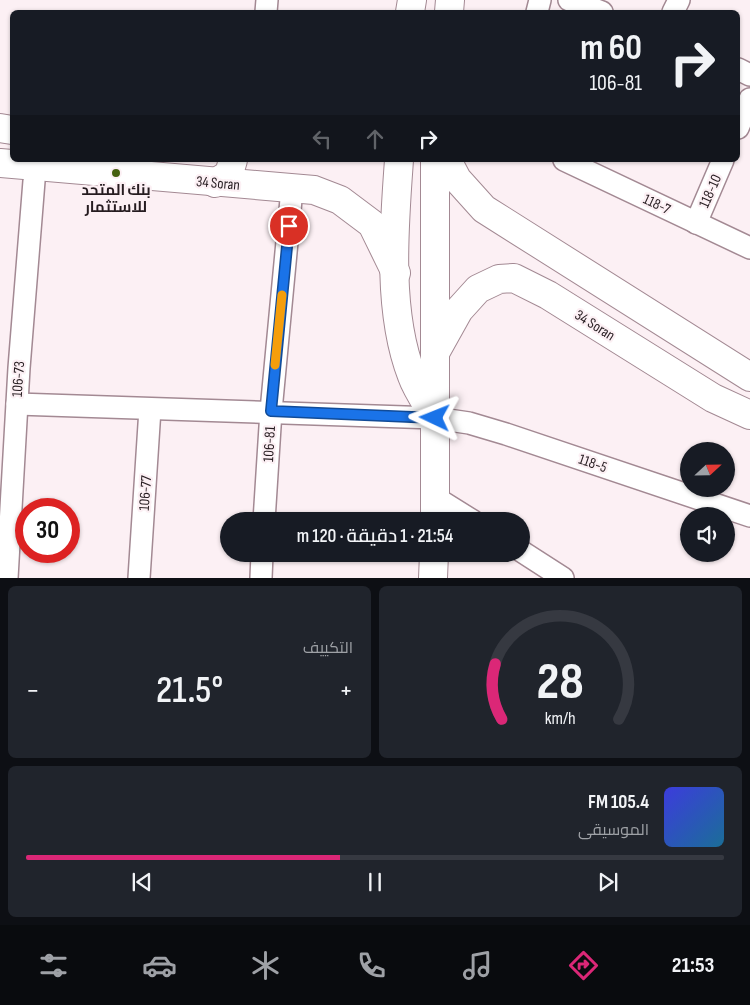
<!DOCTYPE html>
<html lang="ar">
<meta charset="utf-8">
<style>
:root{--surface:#171b24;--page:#20242c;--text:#f1f3f6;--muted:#9ea1a6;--line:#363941;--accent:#db2777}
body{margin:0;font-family:"Sofia Sans Condensed",Cairo,sans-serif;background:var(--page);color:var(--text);direction:rtl;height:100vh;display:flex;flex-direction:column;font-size:19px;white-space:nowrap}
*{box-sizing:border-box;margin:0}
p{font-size:16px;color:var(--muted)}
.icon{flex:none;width:28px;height:28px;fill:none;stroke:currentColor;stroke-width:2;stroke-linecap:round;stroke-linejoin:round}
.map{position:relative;height:578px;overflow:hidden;direction:ltr}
.drawer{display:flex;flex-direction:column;gap:8px;padding:8px;background:#0d0f14;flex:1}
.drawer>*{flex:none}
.top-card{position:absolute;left:10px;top:10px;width:730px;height:152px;border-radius:8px;box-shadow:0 1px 4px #0004;direction:rtl;background:#171b24;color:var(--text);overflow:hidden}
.needle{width:32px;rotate:68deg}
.buttons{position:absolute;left:680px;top:442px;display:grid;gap:10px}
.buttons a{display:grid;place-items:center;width:55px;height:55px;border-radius:50%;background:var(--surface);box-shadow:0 1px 4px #0004;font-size:25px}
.speed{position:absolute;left:15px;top:498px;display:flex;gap:10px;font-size:25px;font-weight:700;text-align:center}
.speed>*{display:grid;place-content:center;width:65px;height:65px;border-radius:50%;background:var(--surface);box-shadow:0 1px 4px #0004;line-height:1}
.speed .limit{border:8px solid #d22;background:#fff;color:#111}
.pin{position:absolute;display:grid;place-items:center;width:42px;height:42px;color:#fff;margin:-21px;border:2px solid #fff;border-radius:50%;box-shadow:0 1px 5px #0007}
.me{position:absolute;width:55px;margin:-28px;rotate:272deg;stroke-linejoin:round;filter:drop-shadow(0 0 4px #0008)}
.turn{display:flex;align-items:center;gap:18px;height:105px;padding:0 15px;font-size:22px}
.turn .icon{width:65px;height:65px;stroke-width:2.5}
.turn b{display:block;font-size:35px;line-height:42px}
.lanes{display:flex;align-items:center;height:48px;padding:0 15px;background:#0003;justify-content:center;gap:25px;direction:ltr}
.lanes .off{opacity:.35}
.big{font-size:38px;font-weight:600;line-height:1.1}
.drawer .tile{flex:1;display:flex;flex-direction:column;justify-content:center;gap:8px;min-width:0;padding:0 18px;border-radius:8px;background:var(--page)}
.drawer .dial{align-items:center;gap:0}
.dial svg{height:130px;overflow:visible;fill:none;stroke:var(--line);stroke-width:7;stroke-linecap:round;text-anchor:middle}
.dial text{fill:var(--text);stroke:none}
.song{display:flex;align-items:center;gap:15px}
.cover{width:60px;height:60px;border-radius:8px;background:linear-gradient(135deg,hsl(240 70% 55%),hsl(200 70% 35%))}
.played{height:5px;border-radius:2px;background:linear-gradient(90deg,var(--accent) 45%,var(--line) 45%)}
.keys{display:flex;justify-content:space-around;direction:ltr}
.heat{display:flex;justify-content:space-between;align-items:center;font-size:28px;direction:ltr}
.drawer .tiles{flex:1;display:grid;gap:8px;grid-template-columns:1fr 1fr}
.tile:last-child{grid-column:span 2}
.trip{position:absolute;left:220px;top:512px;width:310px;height:50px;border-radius:25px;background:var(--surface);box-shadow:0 1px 4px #0004;font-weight:600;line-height:50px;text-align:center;direction:rtl}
.tabs{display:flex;height:80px;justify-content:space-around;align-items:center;background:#090b0e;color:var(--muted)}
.tabs .icon{width:35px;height:35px}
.tabs .on{color:var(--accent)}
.tabs b{font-size:22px;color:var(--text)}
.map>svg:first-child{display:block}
</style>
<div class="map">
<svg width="750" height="578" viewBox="0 0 750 578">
<rect width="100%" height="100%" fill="#fcf0f4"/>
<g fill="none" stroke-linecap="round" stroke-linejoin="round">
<g stroke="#a38993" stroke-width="24">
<g id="street">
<path d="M569 0 602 12"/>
<path d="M266 12 267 0"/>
<path d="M537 12 540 0"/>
<path d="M673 12 679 0"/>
<path d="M738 69 750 75"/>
<path d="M738 128 750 99"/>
<path d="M564 160 750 248"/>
<path d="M696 223 723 160"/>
<path d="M17 404 435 418 469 423 506 434 750 516"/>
<path d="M436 498 473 521"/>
<path d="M264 521 271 411 292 189"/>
<path d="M521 551 563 578"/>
<path d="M7 578 19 368 34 181"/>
<path d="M139 578 150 409"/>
<path d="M261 578 262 554"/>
</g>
</g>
<g stroke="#a38993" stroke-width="30">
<g id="secondary">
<path d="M410 12 412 0"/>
<path d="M449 12 450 0"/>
<path d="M0 128 12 130"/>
<path d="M399 160C394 228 387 312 412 376 417 390 427 404 434 416"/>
<path d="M435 160V521"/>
<path d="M447 160 457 179 484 209 750 377"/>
<path d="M0 163 314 190 340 200 372 224 396 273"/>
<path d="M215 183 229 174 233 160"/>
<path d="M435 353 459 310 478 289 499 279 514 278 548 295 713 398 750 415"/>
<path d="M433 578 434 554"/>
</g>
</g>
<use href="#street" stroke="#fff" stroke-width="21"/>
<use href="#secondary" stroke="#fff" stroke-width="28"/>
</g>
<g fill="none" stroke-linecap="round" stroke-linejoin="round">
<g stroke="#114b97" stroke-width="12">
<path id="route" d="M289 226 271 411 435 418"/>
</g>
<use href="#route" stroke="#1a73e8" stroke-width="9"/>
<path stroke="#f59e0b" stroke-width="9" d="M275 365 282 295"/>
</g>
<circle fill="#46600f" stroke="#fcf0f4" stroke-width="2" cx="116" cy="173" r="5"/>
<g text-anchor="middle" stroke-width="4.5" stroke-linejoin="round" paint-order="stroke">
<g font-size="15" fill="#261c20" stroke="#fcf0f4">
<text transform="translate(218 183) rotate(5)" y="5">34 Soran</text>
<text transform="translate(710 191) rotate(-66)" y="5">118-10</text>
<text transform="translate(657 204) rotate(25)" y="5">118-7</text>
<text transform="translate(595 325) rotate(32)" y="5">34 Soran</text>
<text transform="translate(18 379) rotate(-86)" y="5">106-73</text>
<text transform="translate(269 444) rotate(-87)" y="5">106-81</text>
<text transform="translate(593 463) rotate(19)" y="5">118-5</text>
<text transform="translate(145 493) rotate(-86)" y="5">106-77</text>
</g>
<g font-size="15" font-weight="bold" fill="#261c20" stroke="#fcf0f4">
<text x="116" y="195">بنك المتحد<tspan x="116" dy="17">للاستثمار</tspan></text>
</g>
</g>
</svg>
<div class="buttons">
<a><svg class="needle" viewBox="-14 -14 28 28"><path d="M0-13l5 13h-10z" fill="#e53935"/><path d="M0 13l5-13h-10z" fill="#9ea1a6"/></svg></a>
<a><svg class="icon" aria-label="sound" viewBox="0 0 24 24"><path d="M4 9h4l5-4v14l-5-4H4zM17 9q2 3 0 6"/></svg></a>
</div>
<div class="speed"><div class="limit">30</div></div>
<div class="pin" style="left:289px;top:226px;background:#d93025"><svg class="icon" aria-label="arrive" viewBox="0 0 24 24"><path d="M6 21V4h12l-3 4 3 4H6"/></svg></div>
<svg class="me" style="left:435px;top:418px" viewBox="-20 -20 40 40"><path d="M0-17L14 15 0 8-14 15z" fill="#1a73e8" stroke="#fff" stroke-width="4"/></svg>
<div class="trip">21:54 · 1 دقيقة · 120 m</div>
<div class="top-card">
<div class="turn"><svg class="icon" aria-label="right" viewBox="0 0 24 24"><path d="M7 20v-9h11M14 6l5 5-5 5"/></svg><div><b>60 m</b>106-81</div></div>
<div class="lanes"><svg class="icon off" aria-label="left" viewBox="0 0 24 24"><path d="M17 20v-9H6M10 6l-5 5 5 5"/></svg><svg class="icon off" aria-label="ahead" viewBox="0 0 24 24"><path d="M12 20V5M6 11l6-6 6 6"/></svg><svg class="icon" aria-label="right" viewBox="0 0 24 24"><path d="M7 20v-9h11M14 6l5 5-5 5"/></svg></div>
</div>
</div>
<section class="drawer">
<div class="tiles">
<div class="tile dial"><svg viewBox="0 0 100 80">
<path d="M14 69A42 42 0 1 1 86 69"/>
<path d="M14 69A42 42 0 0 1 10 35" stroke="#db2777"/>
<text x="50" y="56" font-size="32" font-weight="700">28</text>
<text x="50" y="72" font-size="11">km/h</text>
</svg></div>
<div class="tile"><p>التكييف</p>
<div class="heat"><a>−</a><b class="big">21.5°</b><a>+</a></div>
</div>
<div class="tile">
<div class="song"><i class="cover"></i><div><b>105.4 FM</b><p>الموسيقى</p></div></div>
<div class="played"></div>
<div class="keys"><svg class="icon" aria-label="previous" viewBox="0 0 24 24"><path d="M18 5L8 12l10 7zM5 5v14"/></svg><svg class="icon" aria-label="pause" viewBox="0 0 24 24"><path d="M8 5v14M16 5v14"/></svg><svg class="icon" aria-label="next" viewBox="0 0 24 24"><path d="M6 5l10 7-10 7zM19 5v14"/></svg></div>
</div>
</div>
</section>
<nav class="tabs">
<b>21:53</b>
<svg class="icon on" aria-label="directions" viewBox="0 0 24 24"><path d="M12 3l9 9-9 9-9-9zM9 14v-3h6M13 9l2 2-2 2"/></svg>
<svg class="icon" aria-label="music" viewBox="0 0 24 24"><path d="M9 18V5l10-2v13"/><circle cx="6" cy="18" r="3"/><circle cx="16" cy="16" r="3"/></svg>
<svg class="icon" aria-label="phone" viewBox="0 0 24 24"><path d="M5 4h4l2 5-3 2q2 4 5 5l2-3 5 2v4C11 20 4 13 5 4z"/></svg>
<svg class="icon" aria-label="climate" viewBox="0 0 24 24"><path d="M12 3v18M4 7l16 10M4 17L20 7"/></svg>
<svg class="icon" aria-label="car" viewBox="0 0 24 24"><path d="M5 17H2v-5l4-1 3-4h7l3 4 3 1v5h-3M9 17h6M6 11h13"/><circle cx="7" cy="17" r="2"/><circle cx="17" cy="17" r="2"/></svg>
<svg class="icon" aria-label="filters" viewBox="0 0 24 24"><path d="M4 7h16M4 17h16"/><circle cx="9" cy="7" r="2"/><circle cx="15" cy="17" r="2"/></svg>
</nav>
